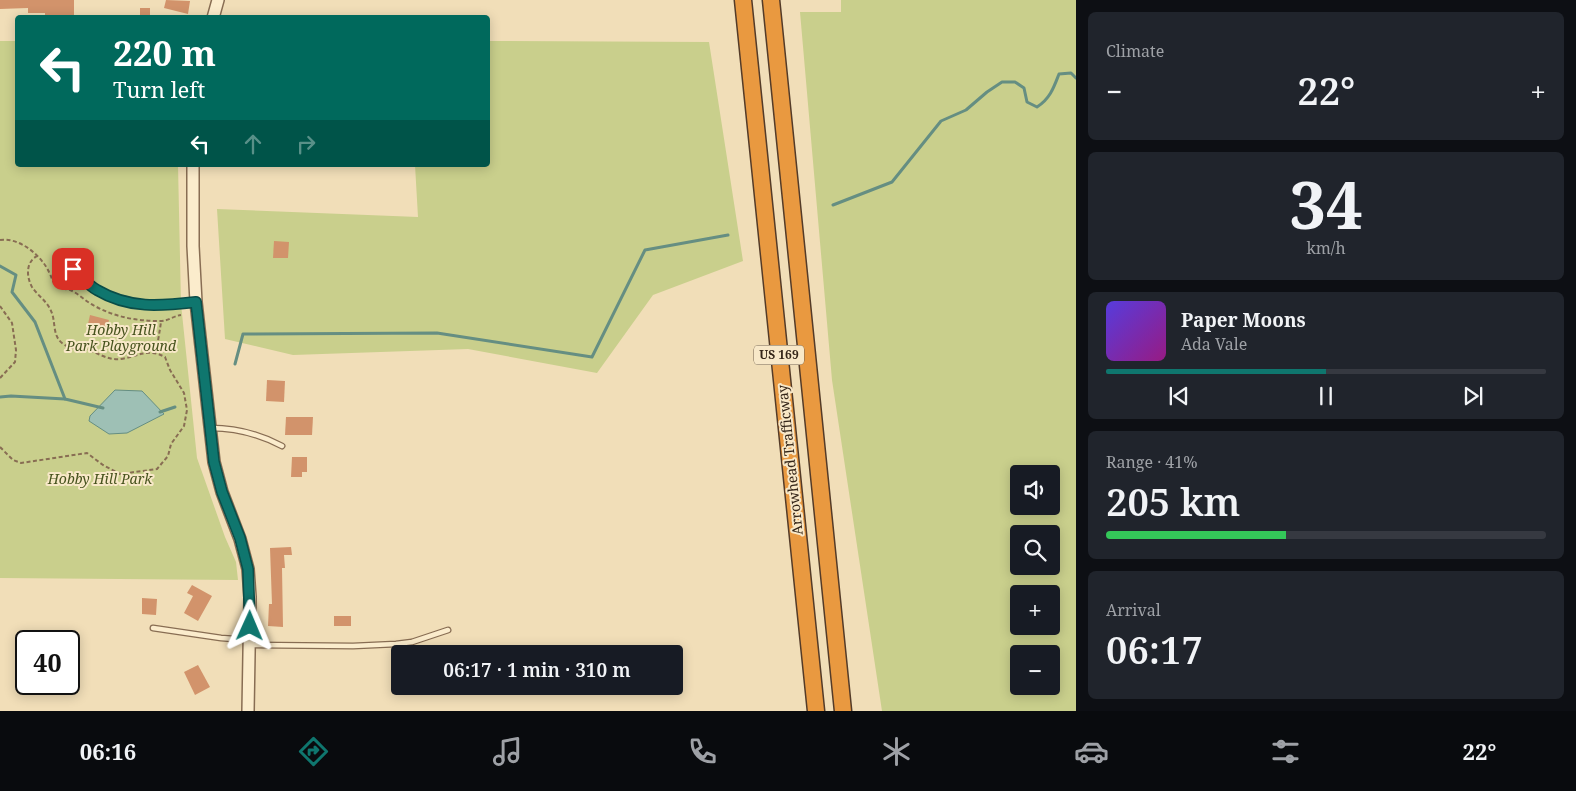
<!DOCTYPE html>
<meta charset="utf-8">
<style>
:root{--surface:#171b24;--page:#20242c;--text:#f1f3f6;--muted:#9ea1a6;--line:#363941;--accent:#0f766e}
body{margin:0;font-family:"Noto Serif",serif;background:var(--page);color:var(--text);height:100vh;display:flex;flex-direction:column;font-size:19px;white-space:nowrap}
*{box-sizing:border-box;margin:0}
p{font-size:16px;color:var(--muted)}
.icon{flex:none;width:28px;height:28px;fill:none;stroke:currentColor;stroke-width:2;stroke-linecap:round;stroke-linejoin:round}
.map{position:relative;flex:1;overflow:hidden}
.sheet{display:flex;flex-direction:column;gap:12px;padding:12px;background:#0d0f14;width:500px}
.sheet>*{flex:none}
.top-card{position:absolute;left:15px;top:15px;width:475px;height:152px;border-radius:5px;box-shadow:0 2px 12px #0003;background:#00695c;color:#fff;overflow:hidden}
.fabs{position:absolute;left:1010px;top:465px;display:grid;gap:10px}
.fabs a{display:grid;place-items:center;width:50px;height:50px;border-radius:5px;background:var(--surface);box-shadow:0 2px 12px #0003;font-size:25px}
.speed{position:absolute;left:15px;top:630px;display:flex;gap:10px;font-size:25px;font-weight:700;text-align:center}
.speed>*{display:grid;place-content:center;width:65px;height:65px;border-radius:50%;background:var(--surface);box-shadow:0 2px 12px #0003;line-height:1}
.speed .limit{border:2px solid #111;border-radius:8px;background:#fff;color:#111}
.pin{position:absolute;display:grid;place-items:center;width:42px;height:42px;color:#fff;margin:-21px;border-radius:10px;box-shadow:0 2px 8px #0006}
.me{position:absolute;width:55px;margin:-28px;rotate:1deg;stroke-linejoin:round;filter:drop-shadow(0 0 4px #0008)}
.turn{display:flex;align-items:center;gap:18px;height:105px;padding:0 15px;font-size:22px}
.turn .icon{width:65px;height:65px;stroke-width:2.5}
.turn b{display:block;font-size:35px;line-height:42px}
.lanes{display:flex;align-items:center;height:48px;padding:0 15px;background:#0003;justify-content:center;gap:25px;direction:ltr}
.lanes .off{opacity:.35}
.big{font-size:38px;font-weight:600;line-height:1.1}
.sheet .tile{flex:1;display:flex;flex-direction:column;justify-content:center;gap:8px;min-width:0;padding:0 18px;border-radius:8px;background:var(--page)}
.sheet .dial{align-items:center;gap:0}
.dial b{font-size:65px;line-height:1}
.song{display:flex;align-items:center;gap:15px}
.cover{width:60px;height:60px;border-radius:8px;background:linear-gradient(135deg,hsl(250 70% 55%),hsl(310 70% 35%))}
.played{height:5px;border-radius:2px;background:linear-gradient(90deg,var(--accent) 50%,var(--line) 50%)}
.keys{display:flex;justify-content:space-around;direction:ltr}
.heat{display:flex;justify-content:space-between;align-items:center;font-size:28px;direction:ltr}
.charge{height:8px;border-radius:4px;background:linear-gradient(90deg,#34c759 41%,var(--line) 0)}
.trip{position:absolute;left:391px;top:645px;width:292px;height:50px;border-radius:5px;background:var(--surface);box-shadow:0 2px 12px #0003;font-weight:600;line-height:50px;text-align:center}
.dock{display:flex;height:80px;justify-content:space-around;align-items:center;background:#090b0e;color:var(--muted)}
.dock .icon{width:35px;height:35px}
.dock .active{color:var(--accent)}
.dock b{font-size:22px;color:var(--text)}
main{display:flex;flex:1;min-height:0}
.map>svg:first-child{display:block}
</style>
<main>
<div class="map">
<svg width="1076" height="711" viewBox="0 0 1076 711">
<rect width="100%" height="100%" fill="#f1deb8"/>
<g fill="#c9cf8c" fill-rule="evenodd">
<path d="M841 0H1076V711H882L832 380 800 12H841ZM1019 474H1051V506H1019ZM1019 534H1051V566H1019ZM1019 594H1051V626H1019ZM1019 654H1051V686H1019Z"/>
<path d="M0 41H17L18 165H178L181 304 197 458 225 537 236 562 238 580 0 578Z"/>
<path d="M488 41 709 42 743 261 653 295 597 373 468 349 293 355 225 339 217 209 418 217 415 165H488Z"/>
</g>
<path fill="#9ec0b5" stroke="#658e82" d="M115 390 142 391 164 414 127 433 109 434 89 421 90 416Z"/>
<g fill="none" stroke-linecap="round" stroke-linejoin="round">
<g stroke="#658e82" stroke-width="3">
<path d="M833 205 892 182 941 121 966 110 987 92 1002 82H1015L1024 88 1027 102 1037 107C1050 99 1054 87 1059 74L1071 73 1076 78"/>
<path d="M0 266 16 275 12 292 35 322 65 399 103 408"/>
<path d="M235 364 243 334 437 333 592 357 645 250 728 235"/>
<path d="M0 397 11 396 65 399"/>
<path d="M160 412 175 407"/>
</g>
</g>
<g fill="#d2936b">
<path d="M0 0H74V17H45V13H28V8L0 9Z"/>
<path d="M166 0 190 1 188 14 164 8Z"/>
<rect x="140" y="8" width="10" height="10"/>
<path d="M274 241 289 242 288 258H273Z"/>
<path d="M90 315 109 320 107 329 88 324Z"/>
<path d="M267 380 285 381 284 402 266 401Z"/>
<path d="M286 417H313L312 435H285Z"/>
<path d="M292 457H307V472H302V477H291Z"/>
<path d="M291 547 292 555H284L285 568H282L283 627 268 626 269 604H272L270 548Z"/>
<path d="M192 585 212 596 198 621 184 613 193 596 187 593Z"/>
<path d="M142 598 157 599 156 615 142 614Z"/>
<rect x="334" y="616" width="17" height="10"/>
<path d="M198 665 210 687 195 695 184 672Z"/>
</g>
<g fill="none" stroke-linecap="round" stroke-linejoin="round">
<g stroke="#886d53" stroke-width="7">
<g id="service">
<path d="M73 269C81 276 88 284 97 290 127 308 161 306 195 303"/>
<path d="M211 428C237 428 259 434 282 446"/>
<path d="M153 628 221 638 248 640"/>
<path d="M251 645 353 646 396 644 412 642 448 630"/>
</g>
</g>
<g stroke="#886d53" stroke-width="14">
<g id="tertiary">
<path d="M213 18 218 0"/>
<path d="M193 165V246L196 302 214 462 222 492 240 539 248 569 250 597 248 711"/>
</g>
</g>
<g stroke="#543b28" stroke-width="19">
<g id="motorway">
<path d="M743 0 816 711"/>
<path d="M771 0 843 711"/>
</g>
</g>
<g stroke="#886d53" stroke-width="2" stroke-dasharray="4 2.5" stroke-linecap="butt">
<path d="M0 240C19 237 41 255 49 272 52 277 51 280 56 285 61 289 65 289 70 290 78 293 85 301 93 305 114 317 136 321 160 321 169 321 173 316 181 315"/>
<path d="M0 306 12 323 16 350 15 362 0 378"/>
<path d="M157 353C157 342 160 332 161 321"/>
<path d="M0 447 13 460 21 463 87 453 103 465 120 474 157 469 168 456 171 444 184 426 187 410 184 393 170 370 165 357C148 348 139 356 121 359 107 361 96 351 84 349 76 348 69 349 62 343 52 335 56 321 51 311 47 301 37 295 32 287 26 276 26 262 37 256"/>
</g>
<use href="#service" stroke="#fbeccc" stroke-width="4.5"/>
<use href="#tertiary" stroke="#fbeccc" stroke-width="11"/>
<use href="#motorway" stroke="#e99940" stroke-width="16"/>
</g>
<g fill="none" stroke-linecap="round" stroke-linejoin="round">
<g stroke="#0a4d48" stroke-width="12">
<path id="route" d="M73 269C81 276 88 285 97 290 129 309 160 306 196 302L214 462 222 492 240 538 248 569 250 626"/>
</g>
<use href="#route" stroke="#0f766e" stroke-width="9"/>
</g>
<g text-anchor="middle" stroke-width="4" stroke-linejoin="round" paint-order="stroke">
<rect fill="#f8e8c8" stroke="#70604e" stroke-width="1" x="754" y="345.5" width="50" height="19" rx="4"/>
<g font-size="12" font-weight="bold" fill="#352619">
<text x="779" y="359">US 169</text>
</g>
<g font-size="14" font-style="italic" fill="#47531e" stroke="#f8e8c8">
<text x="121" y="335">Hobby Hill<tspan x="121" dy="16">Park Playground</tspan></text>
<text x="100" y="484">Hobby Hill Park</text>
</g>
<g font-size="14" fill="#352619" stroke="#f8e8c8">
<text transform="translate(790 460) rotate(-96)" y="5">Arrowhead Trafficway</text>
</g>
</g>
</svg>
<div class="fabs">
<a><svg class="icon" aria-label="sound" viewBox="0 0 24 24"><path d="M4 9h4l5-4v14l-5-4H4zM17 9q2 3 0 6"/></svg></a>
<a><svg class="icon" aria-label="search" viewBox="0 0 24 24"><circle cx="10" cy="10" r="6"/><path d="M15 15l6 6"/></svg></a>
<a>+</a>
<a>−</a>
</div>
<div class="speed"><div class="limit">40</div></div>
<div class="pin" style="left:73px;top:269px;background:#d93025"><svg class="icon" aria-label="arrive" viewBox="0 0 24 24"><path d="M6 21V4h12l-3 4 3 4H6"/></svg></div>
<svg class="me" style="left:250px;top:626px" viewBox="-20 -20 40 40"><path d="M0-17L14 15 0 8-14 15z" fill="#0f766e" stroke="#fff" stroke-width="4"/></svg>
<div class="trip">06:17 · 1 min · 310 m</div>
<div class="top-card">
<div class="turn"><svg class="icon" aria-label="left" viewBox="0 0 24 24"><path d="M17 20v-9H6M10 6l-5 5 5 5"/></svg><div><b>220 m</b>Turn left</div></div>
<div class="lanes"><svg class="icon" aria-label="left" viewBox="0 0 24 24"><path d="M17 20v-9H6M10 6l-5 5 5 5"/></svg><svg class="icon off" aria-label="ahead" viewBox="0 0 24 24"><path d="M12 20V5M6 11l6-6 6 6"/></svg><svg class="icon off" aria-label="right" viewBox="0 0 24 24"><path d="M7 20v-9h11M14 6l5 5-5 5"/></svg></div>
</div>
</div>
<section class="sheet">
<div class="tile"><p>Climate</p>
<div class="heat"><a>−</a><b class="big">22°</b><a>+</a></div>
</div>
<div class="tile dial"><b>34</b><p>km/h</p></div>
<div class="tile">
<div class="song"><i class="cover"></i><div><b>Paper Moons</b><p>Ada Vale</p></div></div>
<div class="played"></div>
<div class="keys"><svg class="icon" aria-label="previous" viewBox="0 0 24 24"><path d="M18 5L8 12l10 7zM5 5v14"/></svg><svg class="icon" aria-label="pause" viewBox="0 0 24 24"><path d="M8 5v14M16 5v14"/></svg><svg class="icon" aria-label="next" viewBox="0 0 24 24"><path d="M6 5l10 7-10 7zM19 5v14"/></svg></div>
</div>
<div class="tile"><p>Range · 41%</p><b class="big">205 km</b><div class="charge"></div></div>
<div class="tile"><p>Arrival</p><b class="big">06:17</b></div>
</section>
</main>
<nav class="dock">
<b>06:16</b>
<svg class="icon active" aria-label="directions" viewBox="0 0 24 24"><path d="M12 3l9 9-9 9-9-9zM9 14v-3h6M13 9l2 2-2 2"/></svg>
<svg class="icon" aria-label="music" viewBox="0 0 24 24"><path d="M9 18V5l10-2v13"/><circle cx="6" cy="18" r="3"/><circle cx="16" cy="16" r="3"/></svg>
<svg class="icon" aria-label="phone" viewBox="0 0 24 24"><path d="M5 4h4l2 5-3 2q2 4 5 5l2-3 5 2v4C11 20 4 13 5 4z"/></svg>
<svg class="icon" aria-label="climate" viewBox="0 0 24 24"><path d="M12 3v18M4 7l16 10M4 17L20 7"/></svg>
<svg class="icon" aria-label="car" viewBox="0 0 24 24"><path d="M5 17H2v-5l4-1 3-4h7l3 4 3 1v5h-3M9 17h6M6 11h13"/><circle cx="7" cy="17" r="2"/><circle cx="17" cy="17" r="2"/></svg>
<svg class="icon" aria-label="filters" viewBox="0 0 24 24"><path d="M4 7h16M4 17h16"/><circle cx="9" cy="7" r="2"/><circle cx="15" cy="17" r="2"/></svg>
<b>22°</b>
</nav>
